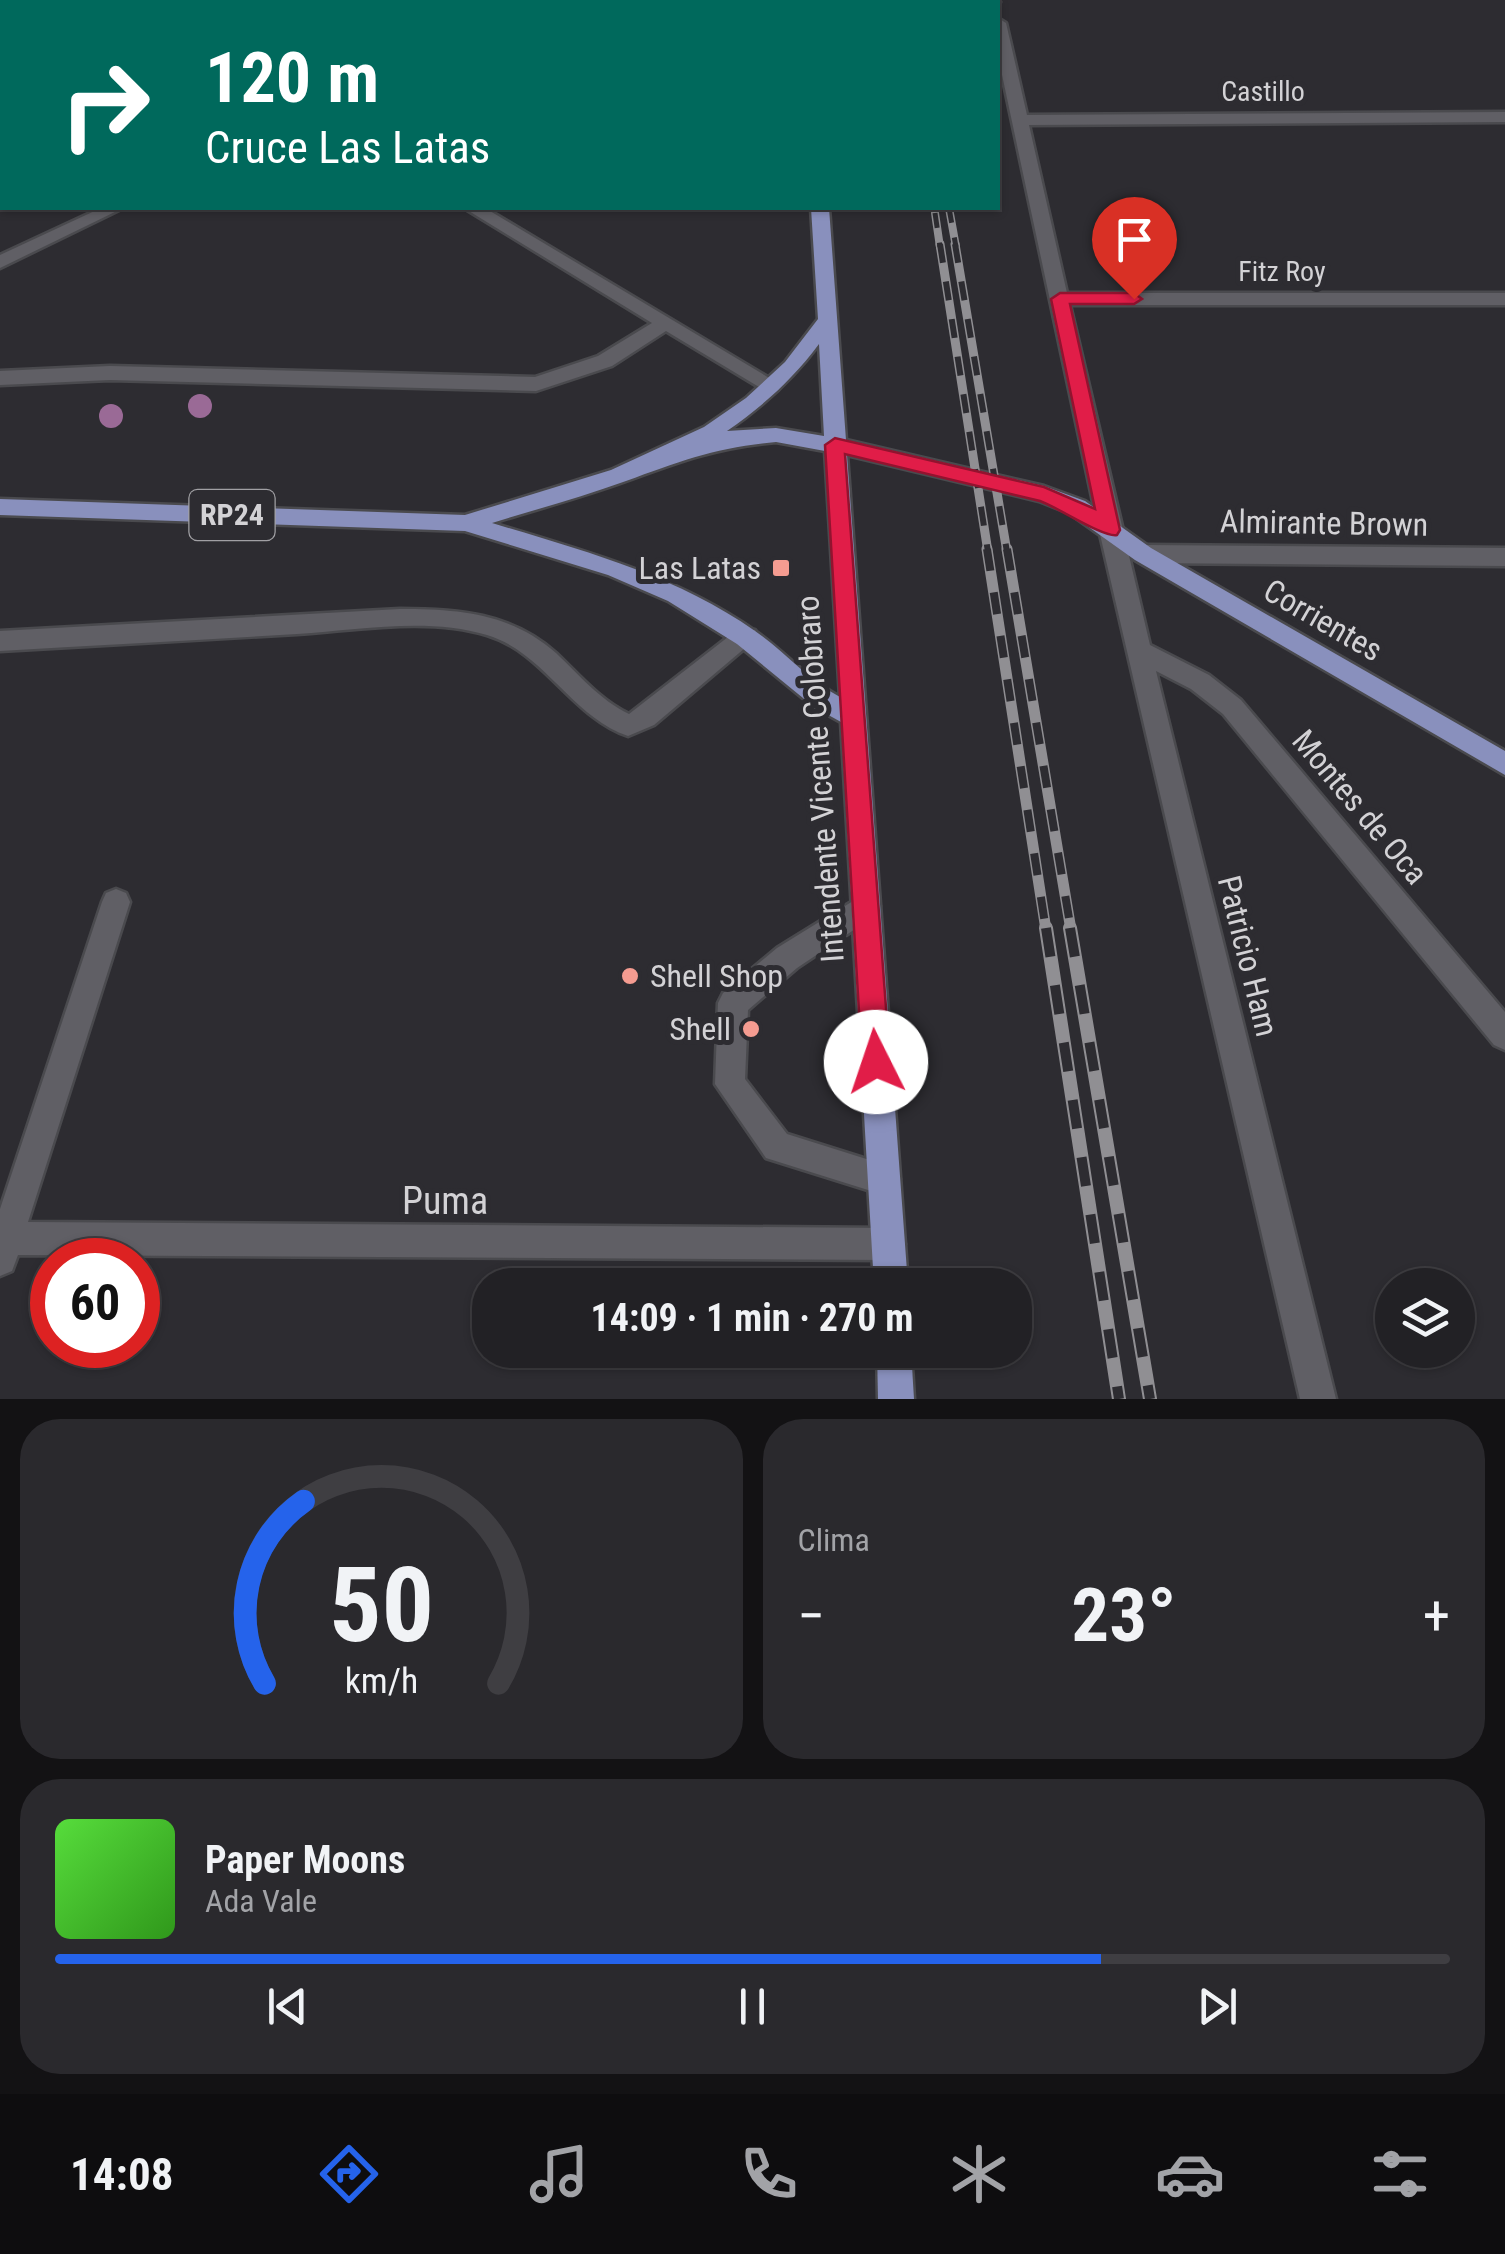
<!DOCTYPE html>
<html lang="es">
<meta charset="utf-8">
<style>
:root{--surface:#222125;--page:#2a292d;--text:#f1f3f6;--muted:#a2a3a7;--line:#3f3e42;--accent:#2563eb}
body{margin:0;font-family:"Roboto Condensed",sans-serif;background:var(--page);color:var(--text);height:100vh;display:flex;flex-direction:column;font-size:38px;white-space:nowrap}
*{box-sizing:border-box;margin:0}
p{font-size:32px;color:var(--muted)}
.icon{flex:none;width:55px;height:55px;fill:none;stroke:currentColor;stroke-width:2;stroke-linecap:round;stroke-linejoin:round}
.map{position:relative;height:1399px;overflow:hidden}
.side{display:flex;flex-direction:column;gap:20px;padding:20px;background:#131214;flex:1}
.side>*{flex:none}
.guide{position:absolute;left:0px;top:0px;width:1000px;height:210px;box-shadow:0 2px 8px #0004,0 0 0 2px var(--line);background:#00695c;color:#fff;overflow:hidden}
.buttons{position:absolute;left:1375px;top:1268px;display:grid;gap:20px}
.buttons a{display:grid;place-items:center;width:100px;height:100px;border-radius:50%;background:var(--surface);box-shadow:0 2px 8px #0004,0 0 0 2px var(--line);font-size:50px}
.speed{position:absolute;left:30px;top:1238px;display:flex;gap:20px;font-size:50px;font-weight:700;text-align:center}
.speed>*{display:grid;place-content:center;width:130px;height:130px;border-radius:50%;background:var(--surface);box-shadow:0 2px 8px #0004,0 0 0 2px var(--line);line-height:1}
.speed .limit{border:15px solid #d22;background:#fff;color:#111}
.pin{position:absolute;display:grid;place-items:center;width:85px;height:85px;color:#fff;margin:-102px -42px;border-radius:50% 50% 50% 0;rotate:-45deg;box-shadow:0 0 10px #0007}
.pin .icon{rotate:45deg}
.me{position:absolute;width:110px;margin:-55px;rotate:356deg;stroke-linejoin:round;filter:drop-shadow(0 0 8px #0008)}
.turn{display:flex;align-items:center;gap:35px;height:210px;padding:0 40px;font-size:45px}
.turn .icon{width:130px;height:130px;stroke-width:2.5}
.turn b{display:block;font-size:70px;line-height:85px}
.big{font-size:75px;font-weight:700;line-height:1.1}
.side .tile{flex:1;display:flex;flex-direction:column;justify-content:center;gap:15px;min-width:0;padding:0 35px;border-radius:40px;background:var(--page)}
.side .dial{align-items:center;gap:0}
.dial svg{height:260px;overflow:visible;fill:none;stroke:var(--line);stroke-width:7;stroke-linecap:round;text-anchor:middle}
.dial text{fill:var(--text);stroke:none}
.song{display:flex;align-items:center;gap:30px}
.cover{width:120px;height:120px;border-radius:15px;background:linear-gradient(135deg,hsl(110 70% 55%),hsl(110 70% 35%))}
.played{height:10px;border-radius:5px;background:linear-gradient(90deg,var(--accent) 75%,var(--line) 75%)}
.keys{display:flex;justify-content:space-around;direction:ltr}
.heat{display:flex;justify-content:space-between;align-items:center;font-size:55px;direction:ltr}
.side .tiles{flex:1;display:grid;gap:20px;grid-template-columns:1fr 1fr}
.tile:last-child{grid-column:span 2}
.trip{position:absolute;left:472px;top:1268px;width:560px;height:100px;border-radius:40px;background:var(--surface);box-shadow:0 2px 8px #0004,0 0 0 2px var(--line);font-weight:700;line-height:100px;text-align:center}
.menu{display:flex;height:160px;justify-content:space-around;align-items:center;background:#0e0d0f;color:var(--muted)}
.menu .icon{width:70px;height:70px}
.menu .on{color:var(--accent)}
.menu b{font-size:45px;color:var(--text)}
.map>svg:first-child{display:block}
</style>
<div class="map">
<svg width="1505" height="1399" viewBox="0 0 1505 1399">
<rect width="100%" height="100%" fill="#2d2c31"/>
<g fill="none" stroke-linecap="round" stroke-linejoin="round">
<g stroke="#4a4a4e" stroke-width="5">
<g id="minor">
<path d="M985 0H999L1000 2 998 5Z"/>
<path d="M998 18 1006 23 1027 115 1505 112V122L1029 125 1067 293H1505V305H1070L1150 645 1209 675 1241 700 1505 1012V1050L1494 1045 1223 714 1191 689 1156 671 1336 1399H1300L1099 530 998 56Z"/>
<path d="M0 25 2 26V35H0Z"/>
<path d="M101 208H123L0 268V255Z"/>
<path d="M464 208H485L781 385 778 390H764L666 331 612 366 536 391 110 380 0 385V371L110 366 535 377 598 356 652 323Z"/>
<path d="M1143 545 1505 548V566L1143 563 1132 554Z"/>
<path d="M400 609C458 609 511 613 556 653 579 675 600 700 629 714L737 630H755L758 637 654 725 628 736C571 716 544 652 487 635 428 617 358 630 297 634 198 640 99 645 0 651V631Z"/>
<path d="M116 889 126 893 130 902 28 1222 889 1228 901 1232 905 1244 901 1256 889 1260 18 1255 12 1271 0 1276V1209L102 902 106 893Z"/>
<path d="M866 893 876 897 880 906 876 915 797 968 748 1010 745 1079 787 1134 895 1168 900 1179 895 1190 884 1195 766 1158 715 1084 718 1003 723 993 777 948Z"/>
</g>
</g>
<g stroke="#4a4a4e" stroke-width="5">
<g id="major">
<rect x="799" y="0" width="14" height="2"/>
<path d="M811 208H829L846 440 1044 486 1085 501 1151 548 1505 751V775L1135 560 1069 513 1039 501 847 455 908 1285H874L841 722 814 707 737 644 668 601 608 575 465 531 0 515V499L465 515 611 470 704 427 746 398 785 362 818 319ZM819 344 824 436 776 428 727 431C763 406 793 379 819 344ZM776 442 825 451 840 697C808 680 784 651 755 631 675 575 584 551 492 523 537 509 582 497 626 481 680 461 718 447 776 442Z"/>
<path d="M877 1350H911L914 1399H878Z"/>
</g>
</g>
<use href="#minor" fill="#605f65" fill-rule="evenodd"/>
<use href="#major" fill="#8990bd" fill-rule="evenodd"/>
<g stroke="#908f93" stroke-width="8">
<g id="rail-far3">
<path d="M949 208 956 247"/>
<path d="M935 213 940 247"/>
</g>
</g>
<g stroke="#908f93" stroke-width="9">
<g id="rail-far2">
<path d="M940 244 988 552"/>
<path d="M955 244 1007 552"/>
</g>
</g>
<g stroke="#908f93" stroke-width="11">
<g id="rail-far1">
<path d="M987 549 1046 930"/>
<path d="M1007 549 1071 930"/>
</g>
</g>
<g stroke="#908f93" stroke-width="14">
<g id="rail">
<path d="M1046 928 1119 1399"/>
<path d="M1070 928 1150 1399"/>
</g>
</g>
<use href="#rail-far3" stroke="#2d2c31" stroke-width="5" stroke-dasharray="15" stroke-linecap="butt"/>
<use href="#rail-far2" stroke="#2d2c31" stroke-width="6" stroke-dasharray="19" stroke-linecap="butt"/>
<use href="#rail-far1" stroke="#2d2c31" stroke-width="8" stroke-dasharray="22" stroke-linecap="butt"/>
<use href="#rail" stroke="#2d2c31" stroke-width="10" stroke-dasharray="29" stroke-linecap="butt"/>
</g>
<g fill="#9a6a96">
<circle cx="200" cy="406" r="12"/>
<circle cx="111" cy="416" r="12"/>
</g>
<path fill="#e11d48" stroke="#92132f" stroke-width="2.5" d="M1060 293H1134L1142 299 1134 304H1070L1120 530 1117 535C1104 538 1059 508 1040 501L845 454 890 1062 886 1072 876 1076 867 1072 862 1062 825 445 835 438 1044 487 1095 509 1051 299Z"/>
<g fill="#f59c91" stroke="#2d2c31" stroke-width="4">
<rect x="771" y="558" width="20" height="20" rx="5"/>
<circle cx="630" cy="976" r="10"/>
<circle cx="751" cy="1029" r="10"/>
</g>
<g text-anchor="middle" stroke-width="10" stroke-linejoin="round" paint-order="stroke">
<g font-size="28" fill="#d3d2d5" stroke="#2d2c31">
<text x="1263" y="101">Castillo</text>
<text x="1282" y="281">Fitz Roy</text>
</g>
<rect fill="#2d2c31" stroke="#a1a0a4" stroke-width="2.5" x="189.5" y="490" width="85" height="50" rx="8"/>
<g font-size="30" font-weight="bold" fill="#d3d2d5">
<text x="232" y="525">RP24</text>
</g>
<g font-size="32" fill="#d3d2d5" stroke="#2d2c31">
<text transform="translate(1324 523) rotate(1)" y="11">Almirante Brown</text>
<text transform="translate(1323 620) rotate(30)" y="11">Corrientes</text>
<text transform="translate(820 779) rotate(-94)" y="11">Intendente Vicente Colobraro</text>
<text transform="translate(1360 807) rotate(50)" y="11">Montes de Oca</text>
<text transform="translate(1248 956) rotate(76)" y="11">Patricio Ham</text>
</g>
<g font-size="32" fill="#d3d2d5" stroke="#2d2c31" text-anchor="end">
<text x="761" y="579">Las Latas</text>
<text x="650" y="987" text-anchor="start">Shell Shop</text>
<text x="731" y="1040">Shell</text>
</g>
<g font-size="38" fill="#d3d2d5" stroke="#2d2c31">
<text x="445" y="1214">Puma</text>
</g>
</g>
</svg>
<div class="buttons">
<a><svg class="icon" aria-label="layers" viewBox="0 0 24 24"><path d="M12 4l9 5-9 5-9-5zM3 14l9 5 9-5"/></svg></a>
</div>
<div class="speed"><div class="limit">60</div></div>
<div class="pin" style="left:1134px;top:299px;background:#d93025"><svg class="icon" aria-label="arrive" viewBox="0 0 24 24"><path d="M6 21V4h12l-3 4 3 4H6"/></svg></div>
<svg class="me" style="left:876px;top:1062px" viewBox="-20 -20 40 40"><circle r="19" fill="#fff"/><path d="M0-13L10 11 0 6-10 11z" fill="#e11d48"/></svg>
<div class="trip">14:09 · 1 min · 270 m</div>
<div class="guide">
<div class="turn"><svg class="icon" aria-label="right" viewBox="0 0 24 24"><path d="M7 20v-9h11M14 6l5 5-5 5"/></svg><div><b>120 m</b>Cruce Las Latas</div></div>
</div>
</div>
<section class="side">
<div class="tiles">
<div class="tile dial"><svg viewBox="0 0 100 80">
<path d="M14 69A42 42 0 1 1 86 69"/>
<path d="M14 69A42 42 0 0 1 26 13" stroke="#2563eb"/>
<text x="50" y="56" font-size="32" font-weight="700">50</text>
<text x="50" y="72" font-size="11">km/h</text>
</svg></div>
<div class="tile"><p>Clima</p>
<div class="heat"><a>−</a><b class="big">23°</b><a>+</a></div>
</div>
<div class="tile">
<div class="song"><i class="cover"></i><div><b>Paper Moons</b><p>Ada Vale</p></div></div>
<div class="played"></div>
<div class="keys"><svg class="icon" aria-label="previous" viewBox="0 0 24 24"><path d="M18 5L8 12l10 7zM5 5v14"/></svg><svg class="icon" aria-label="pause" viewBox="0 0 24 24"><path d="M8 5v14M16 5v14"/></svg><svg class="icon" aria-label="next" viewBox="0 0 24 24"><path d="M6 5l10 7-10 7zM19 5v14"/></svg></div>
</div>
</div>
</section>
<nav class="menu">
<b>14:08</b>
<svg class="icon on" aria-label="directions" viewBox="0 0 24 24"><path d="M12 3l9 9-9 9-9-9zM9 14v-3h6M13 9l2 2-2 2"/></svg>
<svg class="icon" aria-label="music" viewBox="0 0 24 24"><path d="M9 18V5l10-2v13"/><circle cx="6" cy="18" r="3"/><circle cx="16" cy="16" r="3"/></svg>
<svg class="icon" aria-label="phone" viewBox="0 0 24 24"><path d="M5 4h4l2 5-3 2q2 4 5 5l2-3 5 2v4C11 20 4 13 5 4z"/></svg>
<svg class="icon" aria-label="climate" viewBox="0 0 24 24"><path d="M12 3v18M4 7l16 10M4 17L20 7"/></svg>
<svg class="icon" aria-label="car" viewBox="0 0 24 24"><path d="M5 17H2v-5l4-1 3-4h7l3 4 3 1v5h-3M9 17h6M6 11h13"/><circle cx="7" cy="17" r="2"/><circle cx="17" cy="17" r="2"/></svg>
<svg class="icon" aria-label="filters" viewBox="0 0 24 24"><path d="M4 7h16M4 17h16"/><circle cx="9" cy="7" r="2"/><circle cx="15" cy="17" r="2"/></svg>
</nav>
